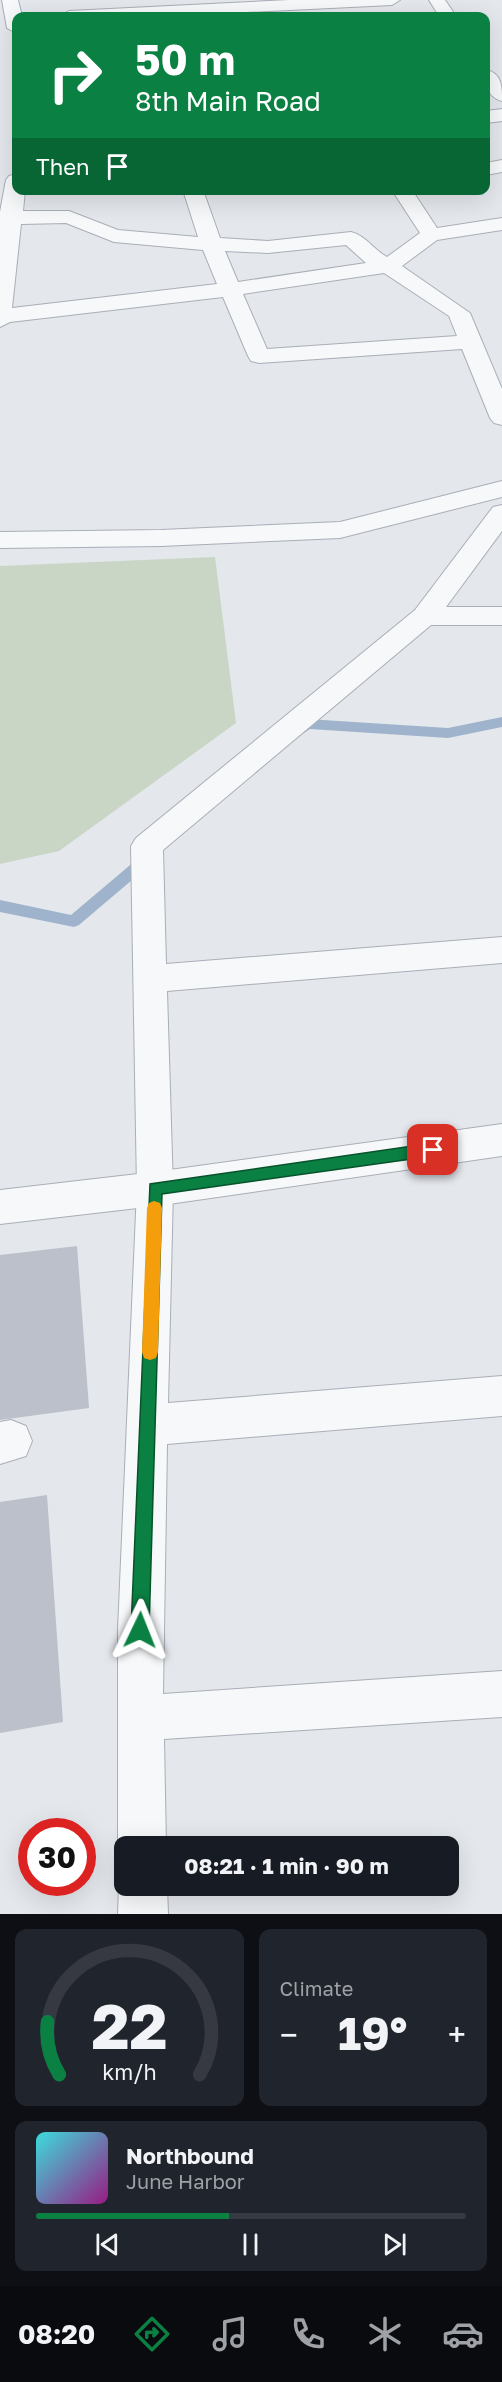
<!DOCTYPE html>
<meta charset="utf-8">
<style>
:root{--surface:#171b24;--page:#20242c;--text:#f1f3f6;--muted:#9ea1a6;--line:#363941;--accent:#0b8043}
body{margin:0;font-family:"Golos Text",sans-serif;background:var(--page);color:var(--text);height:100vh;display:flex;flex-direction:column;font-size:22px;white-space:nowrap}
*{box-sizing:border-box;margin:0}
p{font-size:20px;color:var(--muted)}
.icon{flex:none;width:33px;height:33px;fill:none;stroke:currentColor;stroke-width:2;stroke-linecap:round;stroke-linejoin:round}
.map{position:relative;height:1914px;overflow:hidden}
.panel{display:flex;flex-direction:column;gap:15px;padding:15px;background:#0d0f14;flex:1}
.panel>*{flex:none}
.guide{position:absolute;left:12px;top:12px;width:478px;height:183px;border-radius:12px;box-shadow:0 6px 24px #0002;background:#0b8043;color:#fff;overflow:hidden}
.speed{position:absolute;left:18px;top:1818px;display:flex;gap:12px;font-size:30px;font-weight:700;text-align:center}
.speed>*{display:grid;place-content:center;width:78px;height:78px;border-radius:50%;background:var(--surface);box-shadow:0 6px 24px #0002;line-height:1}
.speed .limit{border:9px solid #d22;background:#fff;color:#111}
.pin{position:absolute;display:grid;place-items:center;width:51px;height:51px;color:#fff;margin:-26px;border-radius:12px;box-shadow:0 3px 9px #0006}
.me{position:absolute;width:66px;margin:-33px;rotate:2deg;stroke-linejoin:round;filter:drop-shadow(0 0 4px #0008)}
.turn{display:flex;align-items:center;gap:21px;height:126px;padding:0 24px;font-size:27px}
.turn .icon{width:78px;height:78px;stroke-width:2.5}
.turn b{display:block;font-size:42px;line-height:51px}
.then{display:flex;align-items:center;height:57px;padding:0 24px;background:#0003;gap:12px;font-size:22px}
.big{font-size:45px;font-weight:700;line-height:1.1}
.panel .card{flex:1;display:flex;flex-direction:column;justify-content:center;gap:9px;min-width:0;padding:0 21px;border-radius:12px;background:var(--page)}
.panel .dial{align-items:center;gap:0}
.dial svg{height:156px;overflow:visible;fill:none;stroke:var(--line);stroke-width:7;stroke-linecap:round;text-anchor:middle}
.dial text{fill:var(--text);stroke:none}
.song{display:flex;align-items:center;gap:18px}
.cover{width:72px;height:72px;border-radius:9px;background:linear-gradient(135deg,hsl(180 70% 55%),hsl(310 70% 35%))}
.played{height:6px;border-radius:3px;background:linear-gradient(90deg,var(--accent) 45%,var(--line) 45%)}
.keys{display:flex;justify-content:space-around;direction:ltr}
.heat{display:flex;justify-content:space-between;align-items:center;font-size:33px;direction:ltr}
.panel .tiles{flex:1;display:grid;gap:15px;grid-template-columns:1fr 1fr}
.card:last-child{grid-column:span 2}
.trip{position:absolute;left:114px;top:1836px;width:345px;height:60px;border-radius:12px;background:var(--surface);box-shadow:0 6px 24px #0002;font-weight:700;line-height:60px;text-align:center}
.tab-bar{display:flex;height:96px;justify-content:space-around;align-items:center;background:#090b0e;color:var(--muted)}
.tab-bar .icon{width:42px;height:42px}
.tab-bar .on{color:var(--accent)}
.tab-bar b{font-size:27px;color:var(--text)}
.map>svg:first-child{display:block}
</style>
<div class="map">
<svg width="502" height="1914" viewBox="0 0 502 1914">
<rect width="100%" height="100%" fill="#e4e7ec"/>
<path fill="#c9d6c5" d="M215 557 236 723 59 851 0 864V566Z"/>
<g fill="none" stroke-linecap="round" stroke-linejoin="round">
<g fill="#9fb4cc" fill-rule="evenodd">
<path d="M502 717V727L448 738 310 729 296 738 289 733 307 719 448 728Z"/>
<path d="M147 854 154 859 152 863 79 925 74 927 0 912V900L71 915 142 855Z"/>
</g>
</g>
<g fill="#bbc0ca">
<path d="M77 1246 89 1408 0 1420V1255Z"/>
<path d="M47 1495 63 1722 0 1733V1502Z"/>
</g>
<g fill="none" stroke-linecap="round" stroke-linejoin="round">
<g stroke="#a9aeb7" stroke-width="2">
<g id="minor">
<path d="M2 0H18L22 16H16V33L7 28Z"/>
<path d="M289 0H400L392 5 163 16H60L69 11Z"/>
<path d="M429 0H445L456 16H439Z"/>
<path d="M486 70C502 73 502 87 502 101 486 97 486 83 486 70Z"/>
<path d="M502 109V121L486 123V111Z"/>
<path d="M502 160V172L486 175V163Z"/>
<path d="M16 174V190H25L23 211H69L118 230 198 237 183 190H203L220 238 268 241 351 232C365 235 374 250 387 257L420 233 392 190H412L437 228 502 218V230L437 240 402 266 470 313 502 389V425L494 423 490 418 462 349 259 363 251 361 248 356 223 297 10 322 0 327V212L6 180 9 176ZM66 223 114 242 203 250 217 284 12 308 21 224ZM346 245 366 263 238 282 225 251 268 253ZM384 273 449 316 457 336 267 349 243 294Z"/>
<path d="M502 481V497L340 538 161 546 0 548V532L161 530 340 522Z"/>
<path d="M502 505V531L446 607H502V625H431L163 850 166 964 502 937V963L167 991 173 1189 168 1403 502 1376V1416L167 1444 163 1694 502 1671V1717L164 1739 166 1846H124V1862L118 1846V1630L137 1189 131 846 136 838 415 610 493 507Z"/>
<path d="M11 1420 26 1426 32 1441 26 1456 0 1464V1422Z"/>
<path d="M124 1872V1886H167L168 1914H118L119 1886Z"/>
</g>
</g>
<g stroke="#a9aeb7" stroke-width="2">
<path id="tertiary" d="M502 1124V1156L155 1206 0 1224V1190L155 1172Z"/>
</g>
<use href="#minor" fill="#f7f8fa" fill-rule="evenodd"/>
<use href="#tertiary" fill="#f7f8fa" fill-rule="evenodd"/>
</g>
<path fill="#0b8043" stroke="#07532c" stroke-width="1.5" d="M433 1143 440 1150 433 1156 162 1194 149 1630 146 1636 140 1639 133 1636 131 1630 150 1184Z"/>
<path fill="#f59e0b" d="M154 1201 160 1203 162 1208 158 1352 156 1358 150 1360 144 1358 142 1352 147 1208 149 1203Z"/>
</svg>
<div class="speed"><div class="limit">30</div></div>
<div class="pin" style="left:433px;top:1150px;background:#d93025"><svg class="icon" aria-label="arrive" viewBox="0 0 24 24"><path d="M6 21V4h12l-3 4 3 4H6"/></svg></div>
<svg class="me" style="left:140px;top:1630px" viewBox="-20 -20 40 40"><path d="M0-17L14 15 0 8-14 15z" fill="#0b8043" stroke="#fff" stroke-width="4"/></svg>
<div class="trip">08:21 · 1 min · 90 m</div>
<div class="guide">
<div class="turn"><svg class="icon" aria-label="right" viewBox="0 0 24 24"><path d="M7 20v-9h11M14 6l5 5-5 5"/></svg><div><b>50 m</b>8th Main Road</div></div>
<div class="then">Then<svg class="icon" aria-label="arrive" viewBox="0 0 24 24"><path d="M6 21V4h12l-3 4 3 4H6"/></svg></div>
</div>
</div>
<section class="panel">
<div class="tiles">
<div class="card dial"><svg viewBox="0 0 100 80">
<path d="M14 69A42 42 0 1 1 86 69"/>
<path d="M14 69A42 42 0 0 1 8 42" stroke="#0b8043"/>
<text x="50" y="56" font-size="32" font-weight="700">22</text>
<text x="50" y="72" font-size="11">km/h</text>
</svg></div>
<div class="card"><p>Climate</p>
<div class="heat"><a>−</a><b class="big">19°</b><a>+</a></div>
</div>
<div class="card">
<div class="song"><i class="cover"></i><div><b>Northbound</b><p>June Harbor</p></div></div>
<div class="played"></div>
<div class="keys"><svg class="icon" aria-label="previous" viewBox="0 0 24 24"><path d="M18 5L8 12l10 7zM5 5v14"/></svg><svg class="icon" aria-label="pause" viewBox="0 0 24 24"><path d="M8 5v14M16 5v14"/></svg><svg class="icon" aria-label="next" viewBox="0 0 24 24"><path d="M6 5l10 7-10 7zM19 5v14"/></svg></div>
</div>
</div>
</section>
<nav class="tab-bar">
<b>08:20</b>
<svg class="icon on" aria-label="directions" viewBox="0 0 24 24"><path d="M12 3l9 9-9 9-9-9zM9 14v-3h6M13 9l2 2-2 2"/></svg>
<svg class="icon" aria-label="music" viewBox="0 0 24 24"><path d="M9 18V5l10-2v13"/><circle cx="6" cy="18" r="3"/><circle cx="16" cy="16" r="3"/></svg>
<svg class="icon" aria-label="phone" viewBox="0 0 24 24"><path d="M5 4h4l2 5-3 2q2 4 5 5l2-3 5 2v4C11 20 4 13 5 4z"/></svg>
<svg class="icon" aria-label="climate" viewBox="0 0 24 24"><path d="M12 3v18M4 7l16 10M4 17L20 7"/></svg>
<svg class="icon" aria-label="car" viewBox="0 0 24 24"><path d="M5 17H2v-5l4-1 3-4h7l3 4 3 1v5h-3M9 17h6M6 11h13"/><circle cx="7" cy="17" r="2"/><circle cx="17" cy="17" r="2"/></svg>
</nav>
